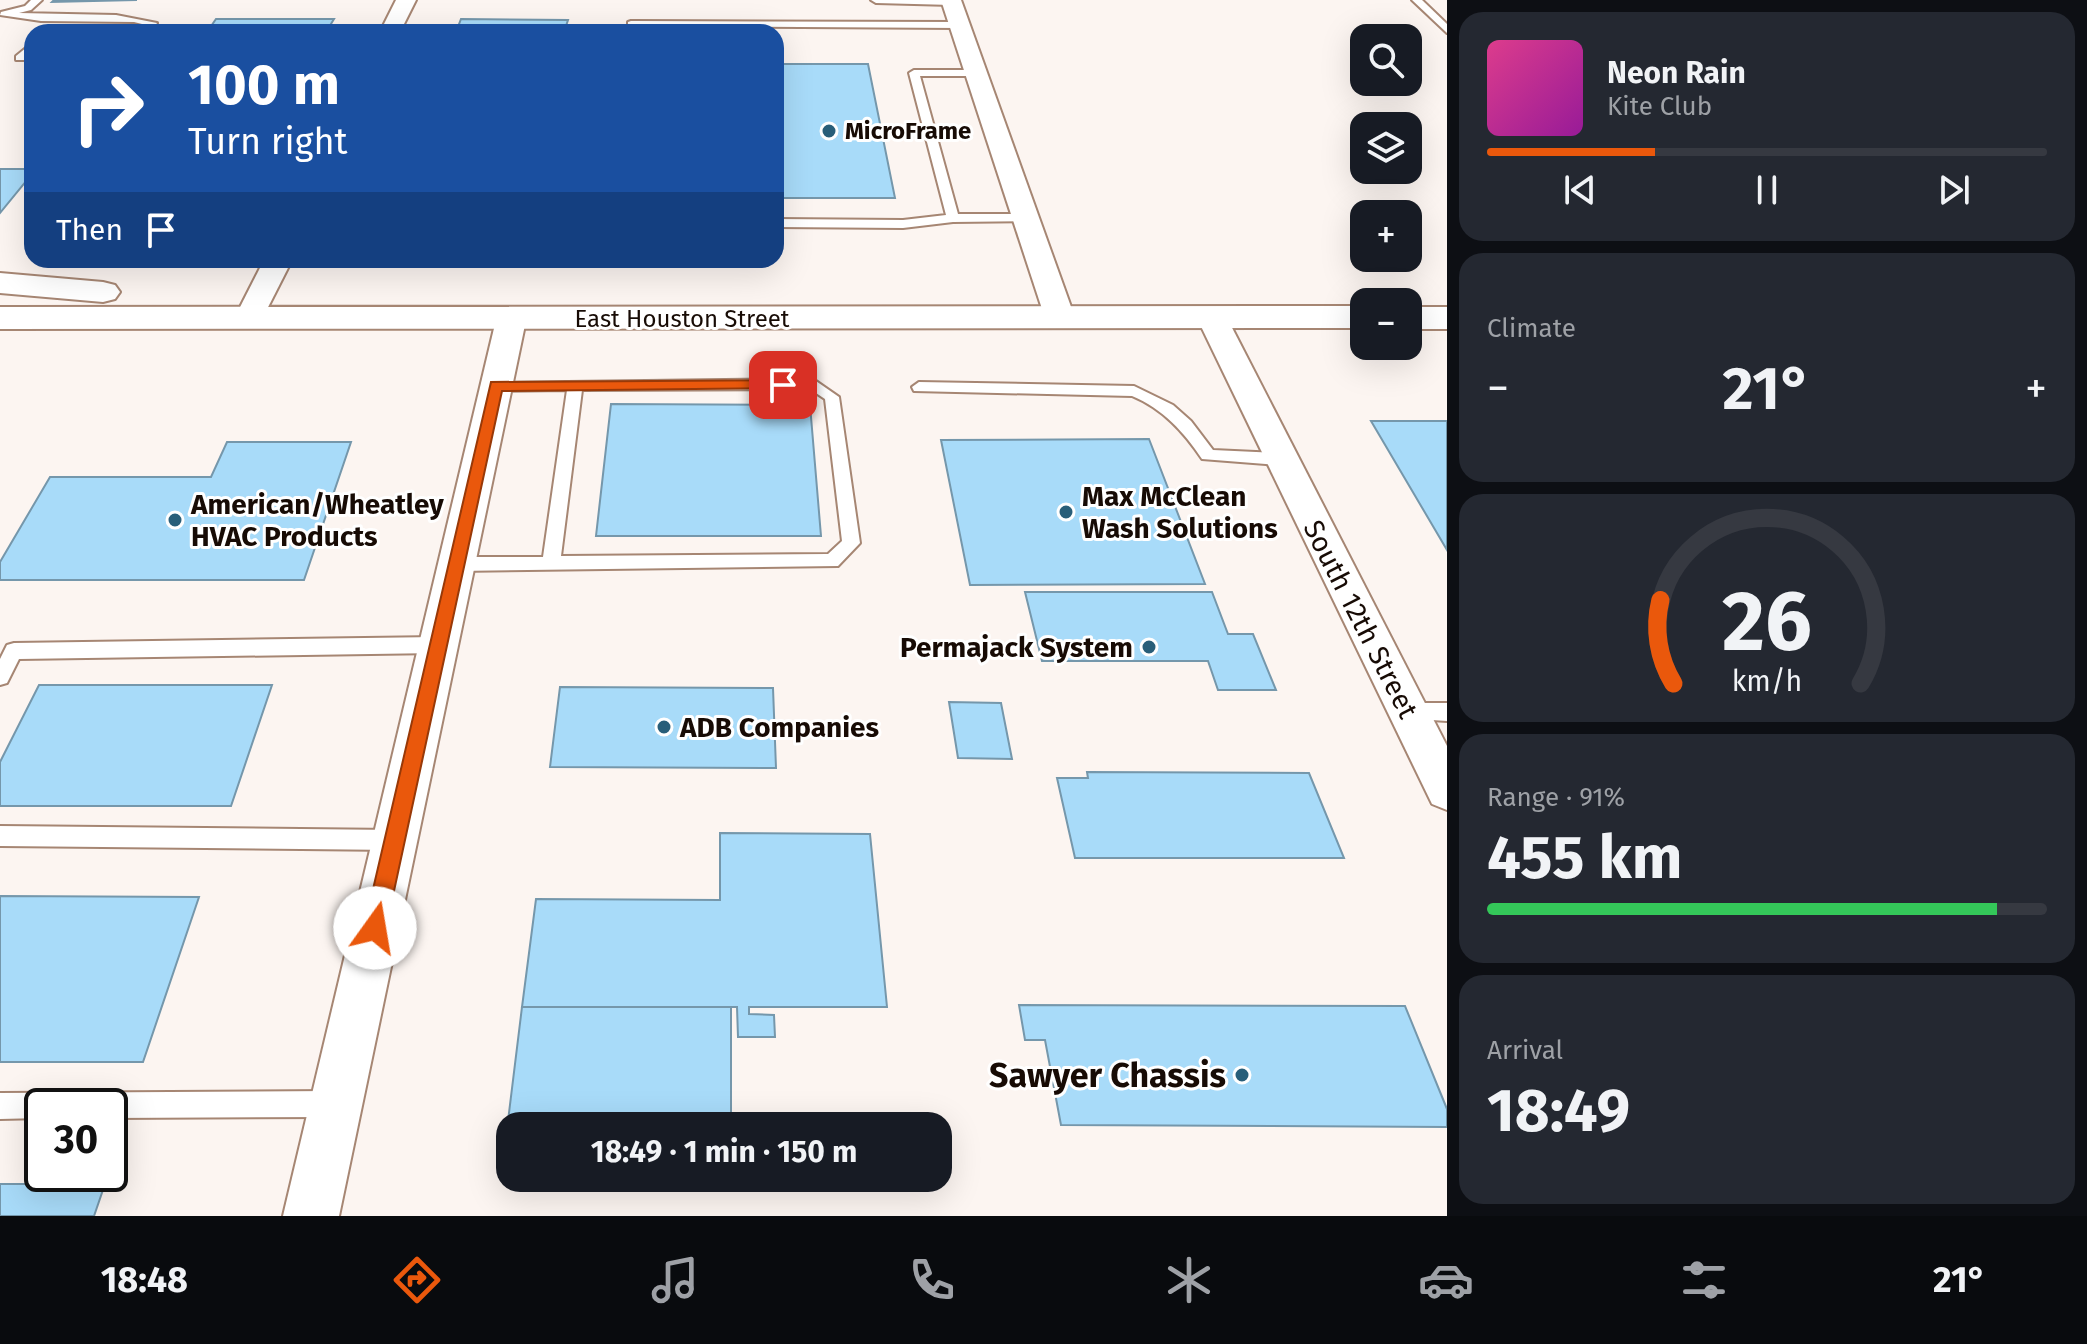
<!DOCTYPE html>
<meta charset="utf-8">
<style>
:root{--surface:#171b24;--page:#242831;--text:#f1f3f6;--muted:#9ea1a6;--line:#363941;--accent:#ea580c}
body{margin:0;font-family:"Fira Sans",sans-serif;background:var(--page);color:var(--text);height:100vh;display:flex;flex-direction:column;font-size:30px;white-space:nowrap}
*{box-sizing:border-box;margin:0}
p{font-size:26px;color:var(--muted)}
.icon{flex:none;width:44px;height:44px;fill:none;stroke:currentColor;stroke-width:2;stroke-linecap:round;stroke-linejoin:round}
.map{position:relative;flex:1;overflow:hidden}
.drawer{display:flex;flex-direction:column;gap:12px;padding:12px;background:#0d0f14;width:640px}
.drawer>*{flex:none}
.banner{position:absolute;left:24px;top:24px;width:760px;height:244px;border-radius:24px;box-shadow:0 8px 32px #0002;background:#1a4fa0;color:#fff;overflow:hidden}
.tools{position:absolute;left:1350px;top:24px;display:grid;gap:16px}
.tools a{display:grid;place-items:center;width:72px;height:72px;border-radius:16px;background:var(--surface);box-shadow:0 8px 32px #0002;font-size:40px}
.speed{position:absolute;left:24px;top:1088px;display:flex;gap:16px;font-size:40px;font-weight:700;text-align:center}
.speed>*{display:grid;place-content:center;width:104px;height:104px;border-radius:50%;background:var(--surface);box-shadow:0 8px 32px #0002;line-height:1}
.speed .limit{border:4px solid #111;border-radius:12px;background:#fff;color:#111}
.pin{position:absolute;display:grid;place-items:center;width:68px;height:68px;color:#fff;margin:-34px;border-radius:16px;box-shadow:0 4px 12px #0006}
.me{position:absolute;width:88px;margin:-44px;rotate:13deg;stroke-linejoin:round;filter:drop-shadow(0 0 6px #0008)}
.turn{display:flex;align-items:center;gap:28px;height:168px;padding:0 32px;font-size:36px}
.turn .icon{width:104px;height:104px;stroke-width:2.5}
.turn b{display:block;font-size:56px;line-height:68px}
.then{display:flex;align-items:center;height:76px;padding:0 32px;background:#0003;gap:16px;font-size:30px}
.big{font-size:60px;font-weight:700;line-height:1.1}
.drawer .tile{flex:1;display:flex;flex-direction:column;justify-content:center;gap:12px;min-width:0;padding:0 28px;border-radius:24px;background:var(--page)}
.drawer .dial{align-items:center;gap:0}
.dial svg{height:208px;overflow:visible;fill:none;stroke:var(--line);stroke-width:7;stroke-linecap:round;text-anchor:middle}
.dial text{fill:var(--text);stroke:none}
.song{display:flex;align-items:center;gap:24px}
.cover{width:96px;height:96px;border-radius:12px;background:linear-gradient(135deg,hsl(330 70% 55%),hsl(300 70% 35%))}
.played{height:8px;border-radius:4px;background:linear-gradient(90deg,var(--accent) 30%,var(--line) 30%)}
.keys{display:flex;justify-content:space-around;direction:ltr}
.heat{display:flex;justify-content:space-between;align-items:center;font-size:44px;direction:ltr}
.charge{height:12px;border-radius:6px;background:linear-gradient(90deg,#34c759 91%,var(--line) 0)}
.trip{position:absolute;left:496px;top:1112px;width:456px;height:80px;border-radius:24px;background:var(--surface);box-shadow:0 8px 32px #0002;font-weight:700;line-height:80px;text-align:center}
.tab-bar{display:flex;height:128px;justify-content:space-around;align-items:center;background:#090b0e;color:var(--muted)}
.tab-bar .icon{width:56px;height:56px}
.tab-bar .on{color:var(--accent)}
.tab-bar b{font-size:36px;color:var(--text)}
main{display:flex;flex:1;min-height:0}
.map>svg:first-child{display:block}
</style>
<main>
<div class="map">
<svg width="1447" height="1216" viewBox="0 0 1447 1216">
<rect width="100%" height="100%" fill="#fcf5f1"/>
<g fill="#a8dbf9" stroke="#7597ab" stroke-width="2">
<path d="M54 0H137L52 2Z"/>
<path d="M216 19H334L326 32H207Z"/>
<path d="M461 19 568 20 564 32H456Z"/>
<path d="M82 25H136L131 32H76Z"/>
<path d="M776 64H868L895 198H776Z"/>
<path d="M0 169H32V174L0 213Z"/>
<path d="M611 404 810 405 821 536H596Z"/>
<path d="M1371 421H1447V550Z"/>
<path d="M1149 439 1205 584 970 585 941 440Z"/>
<path d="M227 442H351L304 580H0V562L50 477H211Z"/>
<path d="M1025 592H1212L1228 634H1253L1276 690H1218L1208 661H1042Z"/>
<path d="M39 685H272L231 806H0V762Z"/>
<path d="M560 687 773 688 776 768 550 767Z"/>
<path d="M949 702 1001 703 1012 759 958 758Z"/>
<path d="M1087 772 1309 773 1344 858H1075L1057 778H1088Z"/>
<path d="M720 833 870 834 887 1007H749V1014L774 1015 775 1037H738L737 1007H522L536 899 720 900Z"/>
<path d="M0 896 199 897 143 1062H0Z"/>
<path d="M1019 1005 1405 1006 1447 1109V1127L1061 1125 1045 1040H1025Z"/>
<path d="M522 1007H731V1122L508 1121Z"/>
<path d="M0 1184H105L94 1216H0Z"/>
</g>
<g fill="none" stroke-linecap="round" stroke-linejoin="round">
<g stroke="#a68673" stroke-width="4">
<g id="lane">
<path d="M31 0H42L31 10 19 13 116 15 157 23 151 32H141L146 25 134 22 41 21 0 15 1 12 25 6Z"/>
<path d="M871 0H955L957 2 952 5 876 3Z"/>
<path d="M1412 0H1422L1447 24V33Z"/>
<path d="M631 21 959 22 964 25 959 28 628 26V22Z"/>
<path d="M32 43V52L24 60H16V56Z"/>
<path d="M914 70H976L981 73 976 76H920L958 214H1025L1029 215V221L953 222 903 228 776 227V219L903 220 946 215 909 73Z"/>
<path d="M813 379 839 397 860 543 838 566 456 571 447 564 456 557H543L567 390 496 391 489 386 491 383ZM810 389 825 399 842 541 828 554 561 556 582 390Z"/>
<path d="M919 382 1134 386 1173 405 1191 421 1213 450 1280 453 1288 459 1280 465 1202 459C1184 432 1163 409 1132 396L914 391 912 387Z"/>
<path d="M438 637 445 640 447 645 445 650 438 653 19 659 7 683 0 685V659L7 645 14 643Z"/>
<path d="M1408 703H1447V721L1401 718 1398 712 1401 706Z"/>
<path d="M0 826 395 830 403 833 406 840 403 847 395 850 0 846Z"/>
<path d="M333 1091 342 1095 346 1104 342 1113 333 1117 110 1118V1106H42V1118L0 1119V1093Z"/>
</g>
</g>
<g stroke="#a68673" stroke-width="4">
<g id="street">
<path d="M396 0H416L400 32H380Z"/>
<path d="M941 0H961L1075 318 1070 324H1050L1045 318Z"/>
<path d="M264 260H292L260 323H240L235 317Z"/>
<path d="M1212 309 1222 312 1227 318 1447 746V810L1432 804 1197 318 1202 312Z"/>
<path d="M511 311 521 314 526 320 339 1216H283L496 320 501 314Z"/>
</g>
</g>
<g stroke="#a68673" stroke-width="4">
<g id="secondary">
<path d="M0 273 103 282 115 285 120 292 115 299 103 302 0 293Z"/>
<path d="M1364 306V328L0 329V307Z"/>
<rect x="1408" y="307" width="39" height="22"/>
</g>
</g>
<use href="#lane" fill="#fff" fill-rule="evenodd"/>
<use href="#street" fill="#fff" fill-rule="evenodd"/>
<use href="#secondary" fill="#fff" fill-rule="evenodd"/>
</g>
<path fill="#ea580c" stroke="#983908" stroke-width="2" d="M783 380 790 385 788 388 502 391 386 928 383 936 375 939 367 936 364 928 491 382Z"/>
<g fill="#285e79" stroke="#fff" stroke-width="3">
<circle cx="829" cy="131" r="8"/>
<circle cx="1066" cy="512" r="8"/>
<circle cx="175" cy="520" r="8"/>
<circle cx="1149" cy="647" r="8"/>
<circle cx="664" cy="727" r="8"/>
<circle cx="1242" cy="1075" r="8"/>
</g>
<g text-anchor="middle" stroke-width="6" stroke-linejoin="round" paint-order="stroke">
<g font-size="24" font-weight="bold" fill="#170b05" stroke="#fff" text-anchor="start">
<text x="845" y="139">MicroFrame</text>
</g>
<g font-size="24" fill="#170b05" stroke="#fff">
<text x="682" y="327">East Houston Street</text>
</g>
<g font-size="28" font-weight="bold" fill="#170b05" stroke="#fff" text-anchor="start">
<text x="1082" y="506">Max McClean<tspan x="1082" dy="32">Wash Solutions</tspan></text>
<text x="191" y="514">American/Wheatley<tspan x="191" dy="32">HVAC Products</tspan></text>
<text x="1133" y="657" text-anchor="end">Permajack System</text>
<text x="680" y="737">ADB Companies</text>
</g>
<g font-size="28" fill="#170b05" stroke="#fff">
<text transform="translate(1361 619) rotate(63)" y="10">South 12th Street</text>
</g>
<g font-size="34" font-weight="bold" fill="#170b05" stroke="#fff" text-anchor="end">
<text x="1226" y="1087">Sawyer Chassis</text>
</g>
</g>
</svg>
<div class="tools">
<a><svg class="icon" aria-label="search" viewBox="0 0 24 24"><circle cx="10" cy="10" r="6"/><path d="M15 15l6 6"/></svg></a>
<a><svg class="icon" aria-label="layers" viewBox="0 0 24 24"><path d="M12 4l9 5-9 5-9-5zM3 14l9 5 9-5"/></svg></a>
<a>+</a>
<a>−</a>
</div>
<div class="speed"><div class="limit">30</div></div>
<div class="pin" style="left:783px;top:385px;background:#d93025"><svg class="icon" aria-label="arrive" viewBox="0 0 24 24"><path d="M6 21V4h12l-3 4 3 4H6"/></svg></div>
<svg class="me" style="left:375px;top:928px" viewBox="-20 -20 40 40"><circle r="19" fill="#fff"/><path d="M0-13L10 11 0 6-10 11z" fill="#ea580c"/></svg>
<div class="trip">18:49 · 1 min · 150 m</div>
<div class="banner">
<div class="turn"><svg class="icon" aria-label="right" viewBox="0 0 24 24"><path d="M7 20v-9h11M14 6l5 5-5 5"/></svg><div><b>100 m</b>Turn right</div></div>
<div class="then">Then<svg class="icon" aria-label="arrive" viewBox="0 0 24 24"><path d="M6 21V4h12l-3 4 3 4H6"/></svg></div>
</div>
</div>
<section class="drawer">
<div class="tile">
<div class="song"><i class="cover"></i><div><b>Neon Rain</b><p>Kite Club</p></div></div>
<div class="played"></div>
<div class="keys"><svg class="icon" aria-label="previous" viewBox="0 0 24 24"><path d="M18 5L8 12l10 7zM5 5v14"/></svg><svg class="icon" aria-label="pause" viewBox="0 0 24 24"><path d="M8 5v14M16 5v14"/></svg><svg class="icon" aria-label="next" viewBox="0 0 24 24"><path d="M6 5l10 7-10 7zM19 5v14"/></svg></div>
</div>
<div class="tile"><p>Climate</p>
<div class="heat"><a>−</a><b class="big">21°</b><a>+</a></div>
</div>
<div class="tile dial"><svg viewBox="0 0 100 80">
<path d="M14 69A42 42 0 1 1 86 69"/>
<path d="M14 69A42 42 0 0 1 9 37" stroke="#ea580c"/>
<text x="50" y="56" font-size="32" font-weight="700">26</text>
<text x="50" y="72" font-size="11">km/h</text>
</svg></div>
<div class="tile"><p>Range · 91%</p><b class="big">455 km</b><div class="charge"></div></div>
<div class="tile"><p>Arrival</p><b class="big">18:49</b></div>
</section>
</main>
<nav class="tab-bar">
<b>18:48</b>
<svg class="icon on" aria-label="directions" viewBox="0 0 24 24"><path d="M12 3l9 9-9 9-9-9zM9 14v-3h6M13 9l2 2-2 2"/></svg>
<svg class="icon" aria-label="music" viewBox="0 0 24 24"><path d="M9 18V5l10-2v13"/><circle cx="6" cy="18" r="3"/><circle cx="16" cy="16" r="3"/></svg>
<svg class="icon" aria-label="phone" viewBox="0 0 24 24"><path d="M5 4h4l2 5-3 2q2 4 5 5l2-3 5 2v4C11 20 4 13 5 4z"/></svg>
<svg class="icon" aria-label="climate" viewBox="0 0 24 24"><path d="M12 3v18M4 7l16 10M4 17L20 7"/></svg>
<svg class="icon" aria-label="car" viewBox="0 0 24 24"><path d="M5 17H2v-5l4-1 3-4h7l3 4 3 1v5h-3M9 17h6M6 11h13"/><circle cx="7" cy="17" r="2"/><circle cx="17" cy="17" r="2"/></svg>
<svg class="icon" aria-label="filters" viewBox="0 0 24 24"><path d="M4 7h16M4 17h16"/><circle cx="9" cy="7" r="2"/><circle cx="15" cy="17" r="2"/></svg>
<b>21°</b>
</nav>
